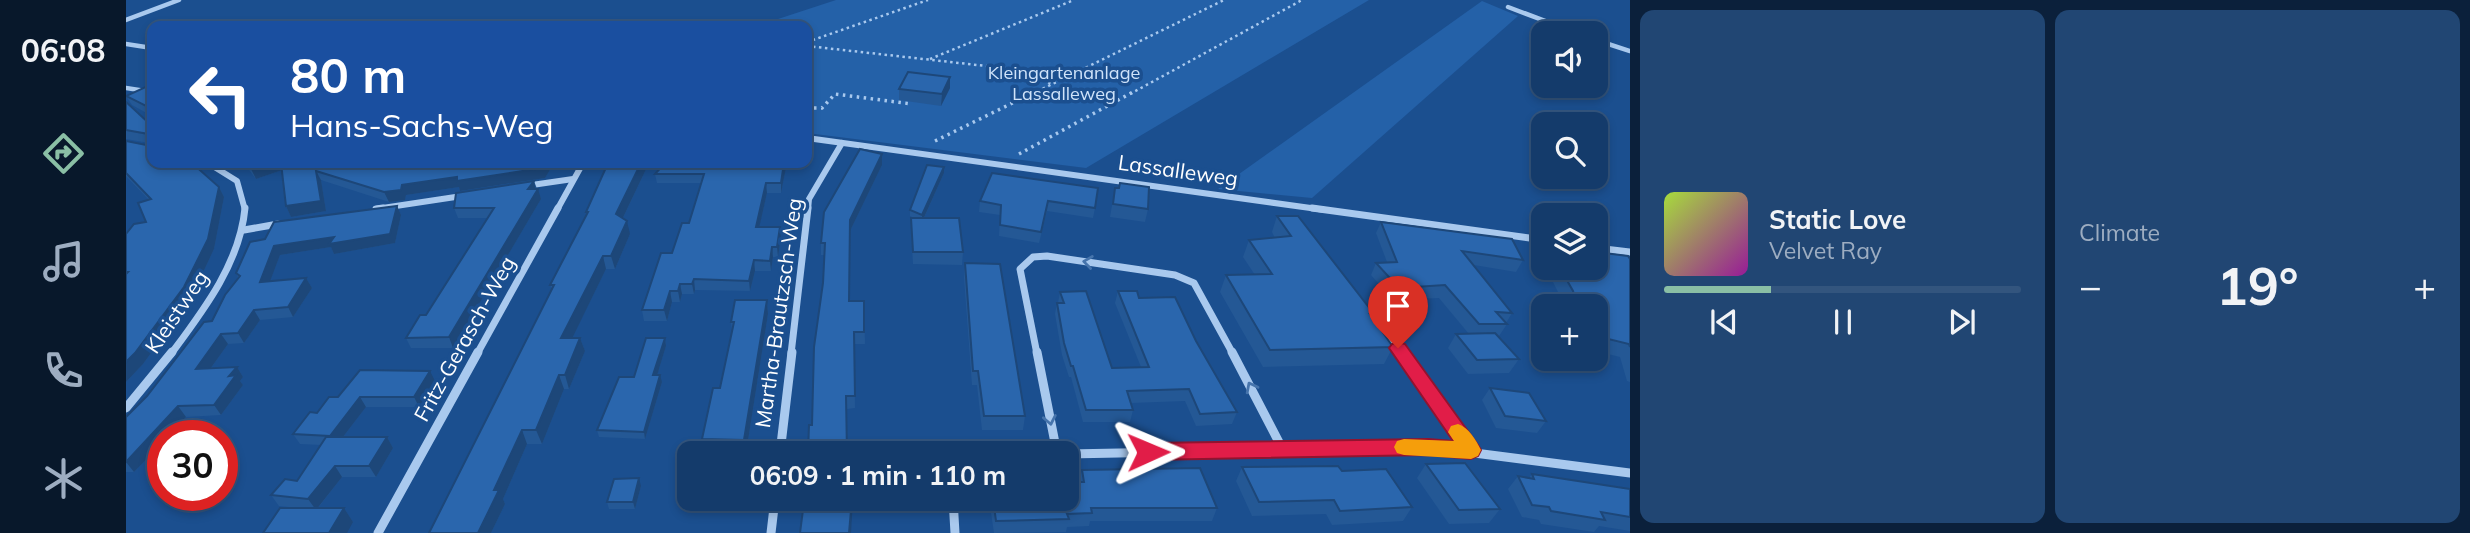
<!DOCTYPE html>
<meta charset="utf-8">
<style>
:root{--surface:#143b6b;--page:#214673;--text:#f1f3f6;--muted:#9dadc1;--line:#33557e;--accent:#8abfa5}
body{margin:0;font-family:Mulish,sans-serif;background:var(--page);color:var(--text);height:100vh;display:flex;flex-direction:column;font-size:26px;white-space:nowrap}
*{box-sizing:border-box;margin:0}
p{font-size:23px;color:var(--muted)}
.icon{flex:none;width:38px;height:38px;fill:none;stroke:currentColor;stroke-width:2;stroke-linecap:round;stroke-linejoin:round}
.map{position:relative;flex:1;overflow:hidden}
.panel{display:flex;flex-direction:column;gap:10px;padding:10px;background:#0b203b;width:840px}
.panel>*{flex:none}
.banner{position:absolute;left:21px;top:21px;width:665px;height:147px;border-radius:14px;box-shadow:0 4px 10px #0003,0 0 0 2px var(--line);background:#1a4fa0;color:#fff;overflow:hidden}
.tools{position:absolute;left:1405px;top:21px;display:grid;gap:14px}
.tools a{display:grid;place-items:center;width:77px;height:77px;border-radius:14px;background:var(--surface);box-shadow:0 4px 10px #0003,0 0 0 2px var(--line);font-size:35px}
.speed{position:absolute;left:21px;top:420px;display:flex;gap:14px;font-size:35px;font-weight:700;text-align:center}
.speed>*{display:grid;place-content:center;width:91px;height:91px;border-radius:50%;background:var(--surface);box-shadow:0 4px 10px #0003,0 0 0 2px var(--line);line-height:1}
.speed .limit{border:10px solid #d22;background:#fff;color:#111}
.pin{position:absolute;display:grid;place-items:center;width:60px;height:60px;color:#fff;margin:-72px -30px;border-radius:50% 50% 50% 0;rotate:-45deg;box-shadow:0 0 7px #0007}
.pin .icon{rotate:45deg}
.me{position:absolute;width:77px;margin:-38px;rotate:89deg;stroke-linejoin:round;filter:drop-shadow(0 0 5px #0008)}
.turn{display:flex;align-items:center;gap:24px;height:147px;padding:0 28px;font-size:32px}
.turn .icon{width:91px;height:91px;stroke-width:2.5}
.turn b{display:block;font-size:49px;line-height:60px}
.big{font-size:52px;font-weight:700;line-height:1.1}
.panel .card{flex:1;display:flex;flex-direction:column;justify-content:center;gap:10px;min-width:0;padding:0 24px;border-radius:14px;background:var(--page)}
.song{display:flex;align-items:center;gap:21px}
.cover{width:84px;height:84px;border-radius:10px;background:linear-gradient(135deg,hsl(80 70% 55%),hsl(300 70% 35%))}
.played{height:7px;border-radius:4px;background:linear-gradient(90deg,var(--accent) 30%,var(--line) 30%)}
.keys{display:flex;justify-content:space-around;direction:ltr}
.heat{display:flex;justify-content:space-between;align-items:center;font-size:38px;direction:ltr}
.panel .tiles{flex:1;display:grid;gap:10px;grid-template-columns:repeat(2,1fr)}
.trip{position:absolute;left:551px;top:441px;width:402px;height:70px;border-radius:14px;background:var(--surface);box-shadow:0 4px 10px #0003,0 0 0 2px var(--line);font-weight:700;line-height:70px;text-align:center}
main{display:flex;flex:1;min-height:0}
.tabs{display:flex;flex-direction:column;width:126px;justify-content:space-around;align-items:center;background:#08182b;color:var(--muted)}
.tabs .icon{width:49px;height:49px}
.tabs .current{color:var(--accent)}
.tabs b{font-size:32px;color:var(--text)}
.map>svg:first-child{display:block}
</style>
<main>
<nav class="tabs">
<b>06:08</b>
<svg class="icon current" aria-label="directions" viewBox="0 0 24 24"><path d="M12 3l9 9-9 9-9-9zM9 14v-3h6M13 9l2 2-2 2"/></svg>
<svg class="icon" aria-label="music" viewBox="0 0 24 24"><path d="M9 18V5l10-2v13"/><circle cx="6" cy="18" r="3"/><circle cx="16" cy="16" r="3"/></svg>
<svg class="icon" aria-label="phone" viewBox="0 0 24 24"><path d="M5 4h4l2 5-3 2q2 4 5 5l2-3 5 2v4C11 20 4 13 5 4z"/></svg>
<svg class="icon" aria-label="climate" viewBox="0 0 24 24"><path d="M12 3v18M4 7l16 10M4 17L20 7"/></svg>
</nav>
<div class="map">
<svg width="1504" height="533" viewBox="0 0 1504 533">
<rect width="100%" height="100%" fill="#1b4f8f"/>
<g fill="#2461a8">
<path d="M710 0H1243L960 168 681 133V26H631Z"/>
<path d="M1356 1 1392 16 1186 198 1092 189Z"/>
</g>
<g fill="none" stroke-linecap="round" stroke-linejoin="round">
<g stroke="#a9c9ee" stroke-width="2.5" stroke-dasharray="2.5 3.5" stroke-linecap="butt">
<path d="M681 42 802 0"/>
<path d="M681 46 905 71 925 84"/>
<path d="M804 59 948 0"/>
<path d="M906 94 1098 0"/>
<path d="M1004 94 1176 0"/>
</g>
<g stroke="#a9c9ee" stroke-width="3.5" stroke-dasharray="2.5 4.5" stroke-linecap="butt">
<path d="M681 108H696L709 94 786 104"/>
<path d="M809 141 909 92"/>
<path d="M893 154 1007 92"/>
</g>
<g stroke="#a9c9ee" stroke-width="4.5">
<path d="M1382 7 1451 33"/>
<path d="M0 20 53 0"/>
<path d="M1470 40 1504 51"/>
<path d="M0 44 26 48"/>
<path d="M0 88 26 92"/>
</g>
<g stroke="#a9c9ee" stroke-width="6">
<path d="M681 138 1199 210"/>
<path d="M82 163 111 181 119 210"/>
<path d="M399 186 447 179"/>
<path d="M250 209 336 196"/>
<path d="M431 210 457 163"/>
<path d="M682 210 683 199 716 143"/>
</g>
<g stroke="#a9c9ee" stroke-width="7">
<path d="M1186 208 1418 240"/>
<path d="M250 209 257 208"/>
<path d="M118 230 152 224"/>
<path d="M1470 248 1504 252"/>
<path d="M1258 328 1276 354"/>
<path d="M45 354C77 311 114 263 119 208"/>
<path d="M351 354 432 208"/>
<path d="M665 354 682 208"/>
<path d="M911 354 894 269 907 257 921 256 1049 275 1068 283 1107 354"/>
</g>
<g stroke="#a9c9ee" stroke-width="9">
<path d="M911 352 931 453"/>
<path d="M1106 352 1156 448"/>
<path d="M1275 352 1345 451"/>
<path d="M0 408 46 352"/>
<path d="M654 453 666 352"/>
<path d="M942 454 1302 447 1504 473"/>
<path d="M827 499 829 533"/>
<path d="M252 533 352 352"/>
<path d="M645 533 649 499"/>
</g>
</g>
<g fill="#245895">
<path d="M824 77V88L815 106 773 100V89Z"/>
<path d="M26 84V116L6 105 0 96Z"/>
<path d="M0 102 93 187 98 197 88 249 65 298 17 364 0 382V234L20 222 23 200 0 176V141L20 145 23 143 0 139Z"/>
<path d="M118 163H227L228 165 241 163H428L419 178 334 191 333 187 280 195 279 200 263 202 195 180 200 211 165 217 160 206 156 170 130 179Z"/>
<path d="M482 163H523L497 218 504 234 489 269H480L446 338H454L459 351 443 389H438L416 444H401L377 499 379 504 365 533H303L426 289 424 285 460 215V212Z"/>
<path d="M661 163 655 193H641L633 227H654L655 237 652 257H647L645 271H629L624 291 569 290 568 294H556L554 302H546L541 321H518L516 310 563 223 575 183H531L529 174Z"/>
<path d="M756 165 724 231V301H738L739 344H728L729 408 721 409 686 425 697 283 698 255H695V243Z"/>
<path d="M818 167V173L798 218 837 252 836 265 787 264 785 230V218H788L784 216V210Z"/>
<path d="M866 173 969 208 967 218 921 211 913 243 873 236 874 215 853 212 854 201Z"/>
<path d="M408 181 415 199 327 348H285L280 338 300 315 361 218H332L328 208Z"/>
<path d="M994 183 1022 209 1019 222 984 217 989 188H992Z"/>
<path d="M271 206 275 215 269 243 208 254 205 247 154 255 144 281 180 278 186 288 167 317 134 320 118 343 102 344 85 368 111 367 117 377 114 381 117 385 95 415 60 417 8 472H0V417L21 396 86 321 112 277 110 273 139 239Z"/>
<path d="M1151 216 1248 314 1247 318 1267 347 1258 364 1137 367 1094 292 1100 275H1129L1117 257 1123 240 1149 238 1146 232Z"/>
<path d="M1255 222 1397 260 1390 272 1348 265 1386 313 1380 323 1381 324 1373 336H1372L1393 359 1383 373 1342 374 1322 348 1330 334H1343L1313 298 1267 300 1245 275 1250 263 1261 262 1250 233Z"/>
<path d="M1504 259V382L1501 381 1494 357 1470 351V306H1439L1420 268H1470Z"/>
<path d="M839 263 899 416 897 430H856L851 385H846L838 277Z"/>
<path d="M992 291 1013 298 1070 341 1111 412 1106 424 1070 426 1059 401 1005 403 1007 410 1004 422H957L945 377H943L936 355 929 314 931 303H932L934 292 986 368 1015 367 989 303Z"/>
<path d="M641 300 642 314 620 453H579L576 439 594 388 606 331 605 322Z"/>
<path d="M539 338 540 346 531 375 536 382 519 439 473 437 471 430 508 377Z"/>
<path d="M309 381 293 407H240L217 437H261L267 448 250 477H216L192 508H218L227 522 172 508 153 506 145 495 171 481 195 445 174 444 167 434 212 397Z"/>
<path d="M1364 388 1420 421 1411 433 1370 428 1356 400Z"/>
<path d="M1300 464 1374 509 1363 523 1323 524 1291 478Z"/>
<path d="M1116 467 1216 471 1286 507 1277 521 1206 525 1200 514 1126 516 1110 481Z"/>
<path d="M956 470 1091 508 1086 521H964L963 526 941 527 940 532 868 533 863 499H942L953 482Z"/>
<path d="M1406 474 1504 489V531L1473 526 1468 532 1415 524 1413 520 1396 517 1382 489 1392 476 1403 478Z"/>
<path d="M515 486 509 509H483L481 502Z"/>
<path d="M568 499H614L612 508 570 509Z"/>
</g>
<g fill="#1d4779">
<path d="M824 77V88L815 106 816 94Z"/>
<path d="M756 154V165L724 231V220Z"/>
<path d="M143 163H156L159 169 130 179 125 169Z"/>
<path d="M419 163H428L419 178 334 191 333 187 280 195 279 200 263 202 258 192 276 185Z"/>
<path d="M515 163H523L493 226 490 214Z"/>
<path d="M658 163H661L655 193V183Z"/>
<path d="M818 167V173L796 222V215Z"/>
<path d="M190 171 195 180 200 211 165 217 160 206Z"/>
<path d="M408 181 410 190 402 189Z"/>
<path d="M640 183 641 193 631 237 630 227Z"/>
<path d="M93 187 98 197 88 249 65 298 17 364 0 382V362Z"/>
<path d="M412 189 415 199 327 348 323 337Z"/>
<path d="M271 206 275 215 269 243 208 254 205 247 154 255 140 292 134 282 148 246Z"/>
<path d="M501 221 504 234 489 269 485 256Z"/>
<path d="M654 227 655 237 652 257 651 247Z"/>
<path d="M646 247 647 257 645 271 644 261Z"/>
<path d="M477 256 480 269 440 351 435 338Z"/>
<path d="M628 260 629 271 624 291 623 281Z"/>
<path d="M180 278 186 288 167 317 162 307Z"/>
<path d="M568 279 569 290 568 294 566 284Z"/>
<path d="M554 284 556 294 554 302 552 291Z"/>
<path d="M544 291 546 302 541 321 538 310Z"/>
<path d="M641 300 642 314 620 453 618 440Z"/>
<path d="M128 310 134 320 118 343 112 333Z"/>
<path d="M95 334 102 344 77 379 70 369Z"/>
<path d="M454 338 459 351 443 389 439 375Z"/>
<path d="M539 338 540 346 529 382 527 375Z"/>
<path d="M111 367 117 377 114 381 117 385 95 415 88 405 103 376Z"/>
<path d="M304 371 309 381 293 407 288 397Z"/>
<path d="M433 375 438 389 416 444 410 430Z"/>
<path d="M534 375 536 382 519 439 518 432Z"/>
<path d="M234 397 240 407 210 446 204 436Z"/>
<path d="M52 406 60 417 42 436H37V442L8 472 0 462Z"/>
<path d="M396 430 401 444 377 499 379 504 365 533H352L368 490Z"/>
<path d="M261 437 267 448 250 477 243 466Z"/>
<path d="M209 466 216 477 190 510 182 499Z"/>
<path d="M513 478 515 486 509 509 507 502Z"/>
<path d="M726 499H727L725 533H723Z"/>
<path d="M218 508 227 522 221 533H203Z"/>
</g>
<g fill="#2a66ad" stroke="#1d4779" stroke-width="2">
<path d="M782 72 824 77 816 94 773 89Z"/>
<path d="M26 84V109L0 96Z"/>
<path d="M0 102 26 126V163H66L93 187 82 239 58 287 9 353 0 362V274L2 272H0V234L8 224 20 222 12 203 25 199 0 173V141L20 145 25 141 22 134 0 130Z"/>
<path d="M734 149 756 154 724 220 723 301H738V332H728L729 396H720L721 453H682L683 425H686L688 347 697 283 699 243H695L698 212Z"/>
<path d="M120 163H143L125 169Z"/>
<path d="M155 163H226L227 165 241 163H419L416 168 331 181V177L276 185 275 190 258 192 190 171 195 201 160 206Z"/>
<path d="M482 163H515L490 214 501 221 485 256H477L435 338H454L439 375H433L410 430H396L368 490H373L352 533H303L428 285H424L462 212H460Z"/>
<path d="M539 163H658L655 183H640L630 227H654L651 247H646L644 261 628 260 623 281 568 279 566 284H554L552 291H544L538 310H516L535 253H546L556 223H563L578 174H529Z"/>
<path d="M801 165 818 167 796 215 784 210Z"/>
<path d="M866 173 972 188 969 208 922 201 915 232 874 225 875 205 854 201Z"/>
<path d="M408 181 402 189H412L323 337 280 338 294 315H300L368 208H328L330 193Z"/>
<path d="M994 183 1023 187 1022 209 987 204 989 188H993Z"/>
<path d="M271 206 264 234 203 244 208 237 148 246 134 282 180 278 162 307 128 310 112 333 95 334 70 369 111 367 103 376 110 375 88 405 52 406 0 462V417L21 396 78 322 86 321 99 295 114 276 110 273 124 242 139 239 148 222Z"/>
<path d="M1151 216H1172L1248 314H1244L1267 347 1144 350 1100 275 1146 274 1123 240 1165 236Z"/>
<path d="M785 218H833L837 252H787Z"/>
<path d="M1255 222 1386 239 1397 260 1336 251 1386 313 1370 312 1381 324H1353L1319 285 1273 288 1250 263 1271 262Z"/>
<path d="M1470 252 1502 256 1504 259V347L1503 344 1470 336V306H1451L1447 291 1434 268H1470Z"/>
<path d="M839 263 874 264 899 416H858L852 371H847Z"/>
<path d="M960 291 986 368 1023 367 992 291H1011L1013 298 1049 297 1070 341 1111 412 1074 414 1063 389 1001 391 1007 410H960L947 366H945L938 343 931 303H938L934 292Z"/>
<path d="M609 300H641L618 440 576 439 587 388H594L608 322H605Z"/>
<path d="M1369 333 1393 359 1351 360 1330 334Z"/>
<path d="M520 338H539L527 375H534L518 432 471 430 493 377H508Z"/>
<path d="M234 370 304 371 288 397H234L204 436 167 434 184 412 191 413 203 397H212Z"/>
<path d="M1364 388 1403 393 1420 421 1379 416Z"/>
<path d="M200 437H261L243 466H209L182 499 145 495 159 479 171 481Z"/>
<path d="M1339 463 1374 509 1333 510 1300 464Z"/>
<path d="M1212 466 1216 471 1260 469 1286 507 1214 511 1208 500 1133 502 1116 467Z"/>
<path d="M1074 468 1091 508H965L966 513 941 514 943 519 870 521 867 499H942V482H958L956 470Z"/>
<path d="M1406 474 1504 489V517L1475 512 1479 520 1425 511 1423 507 1406 505 1392 476 1408 479Z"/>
<path d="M513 478 507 502H481L488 479Z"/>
<path d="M682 499H726L723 533H674L678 502H682Z"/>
<path d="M154 508H218L203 533H137Z"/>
</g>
<defs><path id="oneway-chevron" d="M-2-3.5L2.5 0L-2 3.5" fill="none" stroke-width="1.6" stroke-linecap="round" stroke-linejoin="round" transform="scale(1.75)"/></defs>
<g stroke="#4674ac">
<use href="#oneway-chevron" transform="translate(962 262) rotate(-172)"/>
<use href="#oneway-chevron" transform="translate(1125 387) rotate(-117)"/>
<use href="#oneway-chevron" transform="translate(924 420) rotate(79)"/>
</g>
<path fill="#e11d48" stroke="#92132f" stroke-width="2" d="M1272 342 1279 344 1352 445 1355 450 1352 456 1345 459 1302 455 1022 460 1015 457 1012 452 1015 446 1022 443 1302 439 1327 441 1263 348 1266 344Z"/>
<path fill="#f59e0b" d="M1332 424C1343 428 1350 440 1355 450L1352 456 1345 459 1278 455 1271 453 1268 447 1271 441 1278 439 1328 441 1322 432 1325 426Z"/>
<g text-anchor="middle" stroke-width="7" stroke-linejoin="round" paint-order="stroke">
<g font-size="18" fill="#cfe3fa" stroke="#1b4f8f">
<text x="938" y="79">Kleingartenanlage<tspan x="938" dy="21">Lassalleweg</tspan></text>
</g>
<g font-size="21" fill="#fff" stroke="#1b4f8f">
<text transform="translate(1052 171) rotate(8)" y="7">Lassalleweg</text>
<text transform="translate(51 312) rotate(-56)" y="7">Kleistweg</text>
<text transform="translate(653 313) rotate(-82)" y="7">Martha-Brautzsch-Weg</text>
<text transform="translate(339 339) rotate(-61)" y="7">Fritz-Gerasch-Weg</text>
</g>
</g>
</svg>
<div class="tools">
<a><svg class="icon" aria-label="sound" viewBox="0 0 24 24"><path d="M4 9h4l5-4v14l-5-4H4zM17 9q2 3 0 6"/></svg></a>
<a><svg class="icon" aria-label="search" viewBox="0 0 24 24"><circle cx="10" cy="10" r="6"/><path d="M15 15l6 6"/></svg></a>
<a><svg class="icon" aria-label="layers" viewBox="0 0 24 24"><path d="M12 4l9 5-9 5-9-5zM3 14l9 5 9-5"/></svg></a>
<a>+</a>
</div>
<div class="speed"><div class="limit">30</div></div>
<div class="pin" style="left:1272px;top:348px;background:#d93025"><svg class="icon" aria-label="arrive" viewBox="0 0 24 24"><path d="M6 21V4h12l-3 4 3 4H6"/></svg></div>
<svg class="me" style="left:1022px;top:452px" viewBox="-20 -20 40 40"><path d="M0-17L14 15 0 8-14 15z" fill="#e11d48" stroke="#fff" stroke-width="4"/></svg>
<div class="trip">06:09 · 1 min · 110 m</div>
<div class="banner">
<div class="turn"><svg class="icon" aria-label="left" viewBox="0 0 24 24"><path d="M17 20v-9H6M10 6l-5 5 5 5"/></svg><div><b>80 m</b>Hans-Sachs-Weg</div></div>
</div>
</div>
<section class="panel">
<div class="tiles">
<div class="card">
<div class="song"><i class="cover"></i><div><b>Static Love</b><p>Velvet Ray</p></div></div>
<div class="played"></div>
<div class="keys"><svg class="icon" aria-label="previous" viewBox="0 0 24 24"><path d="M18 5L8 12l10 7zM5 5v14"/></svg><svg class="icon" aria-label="pause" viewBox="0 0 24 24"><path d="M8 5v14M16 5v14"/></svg><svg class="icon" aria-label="next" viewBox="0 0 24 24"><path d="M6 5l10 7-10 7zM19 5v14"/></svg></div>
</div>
<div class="card"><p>Climate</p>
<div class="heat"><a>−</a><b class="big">19°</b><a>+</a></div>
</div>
</div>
</section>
</main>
